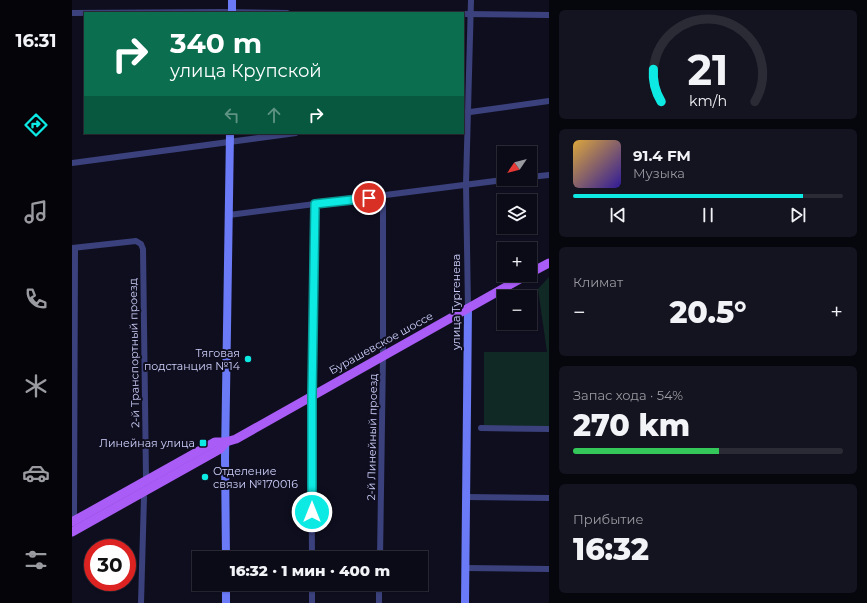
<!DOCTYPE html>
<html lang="ru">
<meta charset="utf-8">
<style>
:root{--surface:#0b0a17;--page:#141320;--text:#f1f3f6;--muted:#9a9aa1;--line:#2b2b36;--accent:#0deae4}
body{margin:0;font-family:Montserrat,sans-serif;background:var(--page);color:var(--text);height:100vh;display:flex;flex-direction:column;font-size:15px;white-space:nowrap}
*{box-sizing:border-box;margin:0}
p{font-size:13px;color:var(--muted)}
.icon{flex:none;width:22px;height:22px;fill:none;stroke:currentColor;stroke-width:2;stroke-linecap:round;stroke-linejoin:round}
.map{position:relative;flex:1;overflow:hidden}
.side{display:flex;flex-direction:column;gap:10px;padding:10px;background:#06060d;width:318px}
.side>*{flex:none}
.hud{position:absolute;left:12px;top:12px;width:380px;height:122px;border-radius:0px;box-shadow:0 1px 3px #0004,0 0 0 1px var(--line);background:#0b6e4f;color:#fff;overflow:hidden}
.needle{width:26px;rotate:235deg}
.tools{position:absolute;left:425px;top:146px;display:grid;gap:8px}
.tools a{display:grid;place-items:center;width:40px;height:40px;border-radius:0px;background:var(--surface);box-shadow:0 1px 3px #0004,0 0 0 1px var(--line);font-size:20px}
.speed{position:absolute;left:12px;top:539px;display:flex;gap:8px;font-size:20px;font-weight:700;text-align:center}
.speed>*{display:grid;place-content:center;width:52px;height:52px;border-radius:50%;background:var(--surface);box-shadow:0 1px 3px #0004,0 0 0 1px var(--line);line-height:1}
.speed .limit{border:6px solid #d22;background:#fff;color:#111}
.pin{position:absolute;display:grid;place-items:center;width:34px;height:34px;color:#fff;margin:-17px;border:2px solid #fff;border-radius:50%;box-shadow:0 1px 4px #0007}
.me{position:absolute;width:44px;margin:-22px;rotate:0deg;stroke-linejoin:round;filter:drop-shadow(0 0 3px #0008)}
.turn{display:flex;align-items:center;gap:14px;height:84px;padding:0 20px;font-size:18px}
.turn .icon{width:52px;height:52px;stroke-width:2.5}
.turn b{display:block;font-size:28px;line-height:34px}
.lanes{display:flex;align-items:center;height:38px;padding:0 20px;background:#0003;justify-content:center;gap:20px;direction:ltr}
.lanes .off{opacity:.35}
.big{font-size:30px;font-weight:800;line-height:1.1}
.side .tile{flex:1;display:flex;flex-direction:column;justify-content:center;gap:6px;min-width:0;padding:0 14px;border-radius:6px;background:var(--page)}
.side .dial{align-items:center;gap:0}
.dial svg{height:104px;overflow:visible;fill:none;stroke:var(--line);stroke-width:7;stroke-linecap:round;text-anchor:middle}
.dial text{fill:var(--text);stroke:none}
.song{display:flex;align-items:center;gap:12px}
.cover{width:48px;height:48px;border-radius:6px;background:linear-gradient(135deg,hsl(40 70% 55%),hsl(250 70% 35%))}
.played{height:4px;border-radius:2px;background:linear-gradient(90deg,var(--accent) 85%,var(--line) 85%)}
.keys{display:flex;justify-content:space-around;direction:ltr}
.heat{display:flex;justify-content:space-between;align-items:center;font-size:22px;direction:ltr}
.charge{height:6px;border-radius:3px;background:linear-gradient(90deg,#34c759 54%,var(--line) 0)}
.trip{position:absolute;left:120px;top:551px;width:236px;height:40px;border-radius:0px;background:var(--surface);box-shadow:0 1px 3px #0004,0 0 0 1px var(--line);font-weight:800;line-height:40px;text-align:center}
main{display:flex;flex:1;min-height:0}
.tab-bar{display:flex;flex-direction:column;width:72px;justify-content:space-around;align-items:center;background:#040409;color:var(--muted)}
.tab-bar .icon{width:28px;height:28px}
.tab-bar .on{color:var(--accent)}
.tab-bar b{font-size:18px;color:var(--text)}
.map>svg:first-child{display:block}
</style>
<main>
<nav class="tab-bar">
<b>16:31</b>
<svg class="icon on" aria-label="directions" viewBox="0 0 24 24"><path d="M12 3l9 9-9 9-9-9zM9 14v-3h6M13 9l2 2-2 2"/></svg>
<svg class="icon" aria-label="music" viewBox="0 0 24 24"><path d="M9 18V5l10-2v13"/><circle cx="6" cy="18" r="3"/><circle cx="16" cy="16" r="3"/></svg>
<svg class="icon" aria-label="phone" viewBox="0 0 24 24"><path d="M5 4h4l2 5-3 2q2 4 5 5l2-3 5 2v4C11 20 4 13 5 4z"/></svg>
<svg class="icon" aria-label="climate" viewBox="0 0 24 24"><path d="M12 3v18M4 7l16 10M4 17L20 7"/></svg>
<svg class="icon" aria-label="car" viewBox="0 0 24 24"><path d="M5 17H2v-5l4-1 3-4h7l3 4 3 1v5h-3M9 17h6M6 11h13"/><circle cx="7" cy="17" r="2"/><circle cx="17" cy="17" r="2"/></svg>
<svg class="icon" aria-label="filters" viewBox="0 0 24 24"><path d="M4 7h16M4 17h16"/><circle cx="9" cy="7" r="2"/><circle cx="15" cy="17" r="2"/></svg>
</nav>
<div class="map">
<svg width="477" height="603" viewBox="0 0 477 603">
<rect width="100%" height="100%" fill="#0f0e1f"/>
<path fill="#112925" d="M477 277V427L412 426V352H475L466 289Z"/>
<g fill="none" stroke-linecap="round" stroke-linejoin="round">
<g stroke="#3b417c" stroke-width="6">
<path d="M0 13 149 12 215 13"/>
<path d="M391 14 477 15"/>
<path d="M391 113 477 101"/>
<path d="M0 163 224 133"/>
<path d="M458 177 477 175"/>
<path d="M157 215 439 179"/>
<path d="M0 248 64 241 69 244 71 249 74 477 75 480"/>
<path d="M396 308 394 184 399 0"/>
<path d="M409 428 477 429"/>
<path d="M394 497 477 498"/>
<path d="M2 521 3 248"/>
<path d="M240 558 239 396 243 204"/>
<path d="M308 558 311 356V196"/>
<path d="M393 568 477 569"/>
<path d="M240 584V603"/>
<path d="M69 603 72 497 70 493"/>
<path d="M307 603V584"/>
</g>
<g stroke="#6b7af7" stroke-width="8">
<path d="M160 13V0"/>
<path d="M154 558 153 458 158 133"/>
<path d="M154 603V584"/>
<path d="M393 603 396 308"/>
</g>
<g stroke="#a95cf6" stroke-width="9">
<path d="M458 273 477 263"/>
<path d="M0 522 143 442H154L164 439 455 275"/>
<path d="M0 532 148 449 154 442"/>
</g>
</g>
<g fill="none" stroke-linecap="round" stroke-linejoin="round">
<g stroke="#089894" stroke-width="10">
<path id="route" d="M240 512V396L243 204 297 198"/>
</g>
<use href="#route" stroke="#0deae4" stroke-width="7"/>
</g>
<g fill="#0deae4" stroke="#0f0e1f" stroke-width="1.5">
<circle cx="176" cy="359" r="4"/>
<rect x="127" y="439" width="8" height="8" rx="2"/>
<circle cx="133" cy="477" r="4"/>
</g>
<g text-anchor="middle" stroke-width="4" stroke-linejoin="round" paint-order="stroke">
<g font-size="11" fill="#cfd0fc" stroke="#0f0e1f">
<text transform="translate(384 302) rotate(-90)" y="4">улица Тургенева</text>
<text transform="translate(309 343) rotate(-29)" y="4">Бурашевское шоссе</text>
<text transform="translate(62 353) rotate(-91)" y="4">2-й Транспортный проезд</text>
<text transform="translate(300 437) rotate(-89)" y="4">2-й Линейный проезд</text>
</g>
<g font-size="11" fill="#cfd0fc" stroke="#0f0e1f" text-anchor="end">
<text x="168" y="357">Тяговая<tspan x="168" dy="13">подстанция №14</tspan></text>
<text x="123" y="447">Линейная улица</text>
<text x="141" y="475" text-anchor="start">Отделение<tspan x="141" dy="13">связи №170016</tspan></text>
</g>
</g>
</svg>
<div class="tools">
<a><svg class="needle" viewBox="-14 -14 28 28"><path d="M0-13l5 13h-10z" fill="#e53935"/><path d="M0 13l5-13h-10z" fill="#9a9aa1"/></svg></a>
<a><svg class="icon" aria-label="layers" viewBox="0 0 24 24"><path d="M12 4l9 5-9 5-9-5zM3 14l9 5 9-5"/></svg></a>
<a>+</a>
<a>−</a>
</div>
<div class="speed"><div class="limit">30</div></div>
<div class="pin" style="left:297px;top:198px;background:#d93025"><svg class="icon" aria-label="arrive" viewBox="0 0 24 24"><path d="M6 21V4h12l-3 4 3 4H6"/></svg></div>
<svg class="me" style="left:240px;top:512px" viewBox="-20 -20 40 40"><circle r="17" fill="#0deae4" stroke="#fff" stroke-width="3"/><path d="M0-11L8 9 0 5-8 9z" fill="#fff"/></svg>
<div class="trip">16:32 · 1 мин · 400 m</div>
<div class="hud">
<div class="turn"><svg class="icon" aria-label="right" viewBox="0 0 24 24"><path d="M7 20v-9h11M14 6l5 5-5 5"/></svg><div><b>340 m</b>улица Крупской</div></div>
<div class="lanes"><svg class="icon off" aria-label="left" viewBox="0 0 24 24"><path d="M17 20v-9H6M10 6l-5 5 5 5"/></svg><svg class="icon off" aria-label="ahead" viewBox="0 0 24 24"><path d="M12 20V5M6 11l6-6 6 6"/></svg><svg class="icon" aria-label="right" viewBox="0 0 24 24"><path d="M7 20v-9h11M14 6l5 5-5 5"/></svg></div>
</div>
</div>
<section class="side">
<div class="tile dial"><svg viewBox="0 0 100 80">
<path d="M14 69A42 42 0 1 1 86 69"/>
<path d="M14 69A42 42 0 0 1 8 44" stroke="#0deae4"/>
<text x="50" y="56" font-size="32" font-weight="700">21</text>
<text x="50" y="72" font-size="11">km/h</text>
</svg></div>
<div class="tile">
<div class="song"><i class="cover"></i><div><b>91.4 FM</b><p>Музыка</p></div></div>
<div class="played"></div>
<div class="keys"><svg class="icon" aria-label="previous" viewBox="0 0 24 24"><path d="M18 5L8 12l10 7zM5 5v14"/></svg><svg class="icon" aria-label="pause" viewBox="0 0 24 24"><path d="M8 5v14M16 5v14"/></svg><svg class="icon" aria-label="next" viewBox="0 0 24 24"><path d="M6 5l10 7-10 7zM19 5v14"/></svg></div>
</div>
<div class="tile"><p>Климат</p>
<div class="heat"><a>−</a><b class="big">20.5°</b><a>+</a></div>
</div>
<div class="tile"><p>Запас хода · 54%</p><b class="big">270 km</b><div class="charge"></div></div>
<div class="tile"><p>Прибытие</p><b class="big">16:32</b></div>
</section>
</main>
